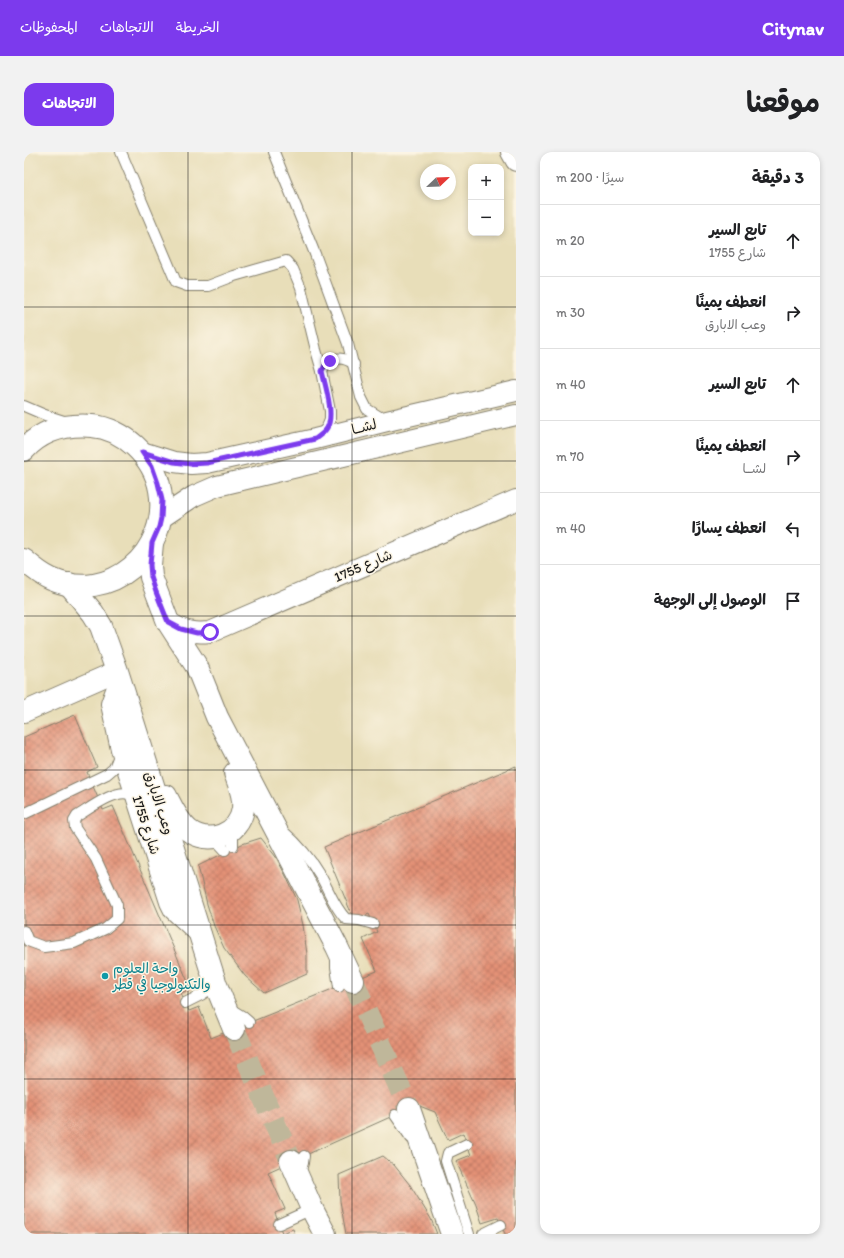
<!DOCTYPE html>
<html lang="ar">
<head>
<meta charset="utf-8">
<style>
	:root { --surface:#fff; --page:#f2f2f2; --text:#202124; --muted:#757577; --line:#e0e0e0; --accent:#7c3aed }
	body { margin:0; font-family:Itim,"Playpen Sans Arabic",sans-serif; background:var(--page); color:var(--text); direction:rtl }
	.controls { position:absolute; right:12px; top:12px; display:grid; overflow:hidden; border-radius:8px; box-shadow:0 2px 6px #0003 }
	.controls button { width:36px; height:36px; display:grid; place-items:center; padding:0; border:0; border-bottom:1px solid var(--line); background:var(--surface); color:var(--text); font:20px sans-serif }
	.compass { position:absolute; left:396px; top:12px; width:36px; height:36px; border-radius:50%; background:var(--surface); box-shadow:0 2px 6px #0003; rotate:67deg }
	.stop { position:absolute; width:12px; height:12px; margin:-9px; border:3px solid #7c3aed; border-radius:50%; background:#fff }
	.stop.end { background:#7c3aed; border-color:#fff; box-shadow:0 1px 4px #0008 }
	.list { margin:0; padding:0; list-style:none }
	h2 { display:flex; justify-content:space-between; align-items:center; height:52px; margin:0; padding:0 16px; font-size:17px }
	h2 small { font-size:13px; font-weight:400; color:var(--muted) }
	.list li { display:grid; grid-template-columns:26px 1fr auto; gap:12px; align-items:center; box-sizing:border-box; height:72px; padding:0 16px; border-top:1px solid var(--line) }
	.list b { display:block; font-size:15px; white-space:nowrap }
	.list p { margin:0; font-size:13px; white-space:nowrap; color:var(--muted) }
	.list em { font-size:13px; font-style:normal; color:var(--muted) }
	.icon { flex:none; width:22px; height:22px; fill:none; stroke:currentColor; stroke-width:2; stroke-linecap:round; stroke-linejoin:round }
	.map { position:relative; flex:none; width:492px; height:1082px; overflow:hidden; direction:ltr; border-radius:12px }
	header { display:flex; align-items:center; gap:24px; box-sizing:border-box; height:56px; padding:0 20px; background:var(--accent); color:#fff }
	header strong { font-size:19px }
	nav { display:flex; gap:22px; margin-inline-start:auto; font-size:14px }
	.intro { display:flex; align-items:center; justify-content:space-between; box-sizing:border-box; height:96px; padding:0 24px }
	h1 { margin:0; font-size:28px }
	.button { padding:10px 18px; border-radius:12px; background:var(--accent); color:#fff; font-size:14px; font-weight:700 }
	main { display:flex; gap:24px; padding:0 24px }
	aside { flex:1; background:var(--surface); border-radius:12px; box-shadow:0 2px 6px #0003 }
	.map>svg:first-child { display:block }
</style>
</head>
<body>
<header>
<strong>Citynav</strong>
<nav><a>الخريطة</a><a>الاتجاهات</a><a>المحفوظات</a></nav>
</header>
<div class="intro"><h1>موقعنا</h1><a class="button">الاتجاهات</a></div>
<main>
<aside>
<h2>3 دقيقة<small>سيرًا · 200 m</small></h2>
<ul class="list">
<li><svg class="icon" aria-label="ahead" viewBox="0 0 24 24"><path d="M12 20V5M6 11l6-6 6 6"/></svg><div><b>تابع السير</b><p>شارع 1755</p></div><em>20 m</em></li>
<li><svg class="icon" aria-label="right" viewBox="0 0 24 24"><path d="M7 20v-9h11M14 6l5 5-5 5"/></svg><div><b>انعطف يمينًا</b><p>وعب الابارق</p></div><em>30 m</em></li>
<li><svg class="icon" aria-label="ahead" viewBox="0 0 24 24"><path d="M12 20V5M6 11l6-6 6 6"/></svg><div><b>تابع السير</b></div><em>40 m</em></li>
<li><svg class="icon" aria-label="right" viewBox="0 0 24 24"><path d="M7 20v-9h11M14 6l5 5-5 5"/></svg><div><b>انعطف يمينًا</b><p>لشــا</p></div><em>70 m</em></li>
<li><svg class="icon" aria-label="left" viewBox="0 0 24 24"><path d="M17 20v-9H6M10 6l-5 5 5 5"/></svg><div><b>انعطف يسارًا</b></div><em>40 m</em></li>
<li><svg class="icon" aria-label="arrive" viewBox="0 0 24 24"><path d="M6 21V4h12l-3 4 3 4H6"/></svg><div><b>الوصول إلى الوجهة</b></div></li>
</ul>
</aside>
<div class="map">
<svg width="492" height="1082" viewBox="0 0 492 1082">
	<defs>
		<pattern id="building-cross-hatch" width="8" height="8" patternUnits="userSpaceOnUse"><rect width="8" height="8" fill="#e39176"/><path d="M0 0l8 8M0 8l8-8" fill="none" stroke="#b77660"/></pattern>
	</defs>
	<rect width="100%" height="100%" fill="#fcf5e5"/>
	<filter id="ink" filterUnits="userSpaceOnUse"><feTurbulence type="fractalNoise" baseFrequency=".025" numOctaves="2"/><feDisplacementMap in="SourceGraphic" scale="8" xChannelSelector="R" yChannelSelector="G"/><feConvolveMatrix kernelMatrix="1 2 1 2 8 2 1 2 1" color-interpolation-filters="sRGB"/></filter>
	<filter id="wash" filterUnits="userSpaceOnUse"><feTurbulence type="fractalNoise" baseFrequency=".012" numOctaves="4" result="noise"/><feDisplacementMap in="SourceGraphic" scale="16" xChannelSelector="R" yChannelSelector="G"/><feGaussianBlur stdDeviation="0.9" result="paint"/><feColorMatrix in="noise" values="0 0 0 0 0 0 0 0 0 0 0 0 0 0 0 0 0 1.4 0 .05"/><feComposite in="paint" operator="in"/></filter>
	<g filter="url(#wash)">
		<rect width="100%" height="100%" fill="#e8deb9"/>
		<g id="blocks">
			<g fill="url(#building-cross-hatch)">
				<path d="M51 563 73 615 63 620 79 658 89 654 167 837 157 841 165 859 175 855 187 886 353 819 339 787 353 780 345 762 330 768 300 695 492 614V1082H481L474 1066 458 1071 452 1053 432 1009 447 1003 439 981 424 988 411 960 393 953 244 1020 261 1057 251 1061 258 1081 269 1077 271 1082H0V585Z"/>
				<path d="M237 686 252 705 262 724 273 748 279 773 283 802V822L240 841 221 824 200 796 190 774 183 752 174 714 218 692Z"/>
				<path d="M359 1004 370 1013 386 1033 407 1067 413 1082H322L316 1049 315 1023Z"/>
			</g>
		</g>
	</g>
	<g filter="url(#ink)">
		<use href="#blocks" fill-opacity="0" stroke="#827d6a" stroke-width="1"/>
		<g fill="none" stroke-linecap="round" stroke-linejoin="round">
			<g stroke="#bfb79a" stroke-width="22" stroke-dasharray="22 11" stroke-linecap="butt">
				<path d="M329 829 385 957"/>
				<path d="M210 877 267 1009"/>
			</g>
			<defs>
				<g id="service">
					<path d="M97 0 152 130 163 134H184L210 124 262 109 269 117 277 136 292 198 298 219 306 259V268L303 275 296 284"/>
					<path d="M250 0 291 102 324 192 337 245 343 257 361 268"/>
					<path d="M298 219C306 205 317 203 330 212"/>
					<path d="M0 254 21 263 43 270"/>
					<path d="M0 662 83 622 90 616 96 601"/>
					<path d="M209 677V694"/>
					<path d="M260 680C275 693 286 706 296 723 305 738 310 755 322 767L335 768 349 772"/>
					<path d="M190 686 201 698"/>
					<path d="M0 779 4 789 20 795 50 791 81 777 93 767V753L72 707 51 676 50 669 53 664C65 657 91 637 105 642 107 644 110 646 112 648"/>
					<path d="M312 805V815L315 835"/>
					<path d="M161 851 177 843 192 833"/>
					<path d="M205 856 218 864 225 870"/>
					<path d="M371 963 387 986"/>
					<path d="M443 992 424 1001 422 1009 445 1082"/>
					<path d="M276 1021 279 1011 280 1004"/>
					<path d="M255 1072 288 1057"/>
					<path d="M459 1082 477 1073"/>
				</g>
				<g id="minor">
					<path d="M487 0 492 9"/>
					<path d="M118 300 150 310 167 312 183 311 291 287 363 269 492 239"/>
					<path d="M137 366 170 344 193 334 492 263"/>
					<path d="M144 470C160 479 168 482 186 480L492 348"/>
					<path d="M96 527 87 552 97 597 146 750 150 758 177 783"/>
					<path d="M0 560 93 519"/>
				</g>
				<g id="tertiary">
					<path d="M0 298C18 278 43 272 68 274 84 275 100 284 111 294 124 306 133 321 136 338 147 400 86 453 27 427 16 422 8 415 0 408"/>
					<path d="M128 391 126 413 127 425 144 470 173 515 193 565 313 795 329 829"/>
					<path d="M45 432 69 461 77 474 93 519 192 833 210 877"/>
					<path d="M142 644C148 656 154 669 164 678 185 694 215 683 219 657 221 645 215 632 211 621"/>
					<path d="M385 957 428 1082"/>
					<path d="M267 1009 288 1057 301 1082"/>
				</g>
			</defs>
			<use href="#service" stroke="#827d6a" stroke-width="12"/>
			<use href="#minor" stroke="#827d6a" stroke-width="22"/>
			<use href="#tertiary" stroke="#827d6a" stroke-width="24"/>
			<use href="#service" stroke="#fff" stroke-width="10"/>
			<use href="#minor" stroke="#fff" stroke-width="20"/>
			<use href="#tertiary" stroke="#fff" stroke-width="22"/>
		</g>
	</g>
	<g fill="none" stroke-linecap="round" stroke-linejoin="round" filter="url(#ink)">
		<path stroke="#7c3aed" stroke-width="5" d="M186 480 173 481 157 477 144 470 132 440 127 425 126 413 128 391 135 375 137 366 138 348 134 331 128 314 118 300 150 310 167 312 183 311 291 287C295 284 300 281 303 276 311 263 301 233 298 219L301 213 306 209"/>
	</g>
	<path fill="none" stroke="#1c1c1c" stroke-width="1" stroke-opacity="0.55" d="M164 0V1082M328 0V1082M0 155H492M0 309H492M0 464H492M0 618H492M0 773H492M0 927H492"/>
	<circle fill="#0f9aa8" stroke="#fcf5e5" stroke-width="1.5" cx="81" cy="824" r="4"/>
	<g text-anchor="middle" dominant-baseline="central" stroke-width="3" stroke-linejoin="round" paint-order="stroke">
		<g font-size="14" fill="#1c1c1c" stroke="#fcf5e5">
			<text transform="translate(340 275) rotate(-14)">لشــا</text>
			<text transform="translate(339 414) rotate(-23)">شارع 1755</text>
			<text transform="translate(135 651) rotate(72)">وعب الابارق</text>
			<text transform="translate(122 673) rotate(72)">شارع 1755</text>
		</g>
		<g font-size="14" fill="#0d838f" stroke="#fcf5e5" text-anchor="start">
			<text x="89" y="816">واحة العلوم<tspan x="89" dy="16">والتكنولوجيا في قطر</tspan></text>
		</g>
	</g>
</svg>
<div class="controls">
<button>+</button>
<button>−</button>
</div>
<svg class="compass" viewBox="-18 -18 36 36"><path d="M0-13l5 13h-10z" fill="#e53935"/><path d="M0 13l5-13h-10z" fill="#757577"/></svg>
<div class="stop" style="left:186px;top:480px"></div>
<div class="stop end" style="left:306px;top:209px"></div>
</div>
</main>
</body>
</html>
